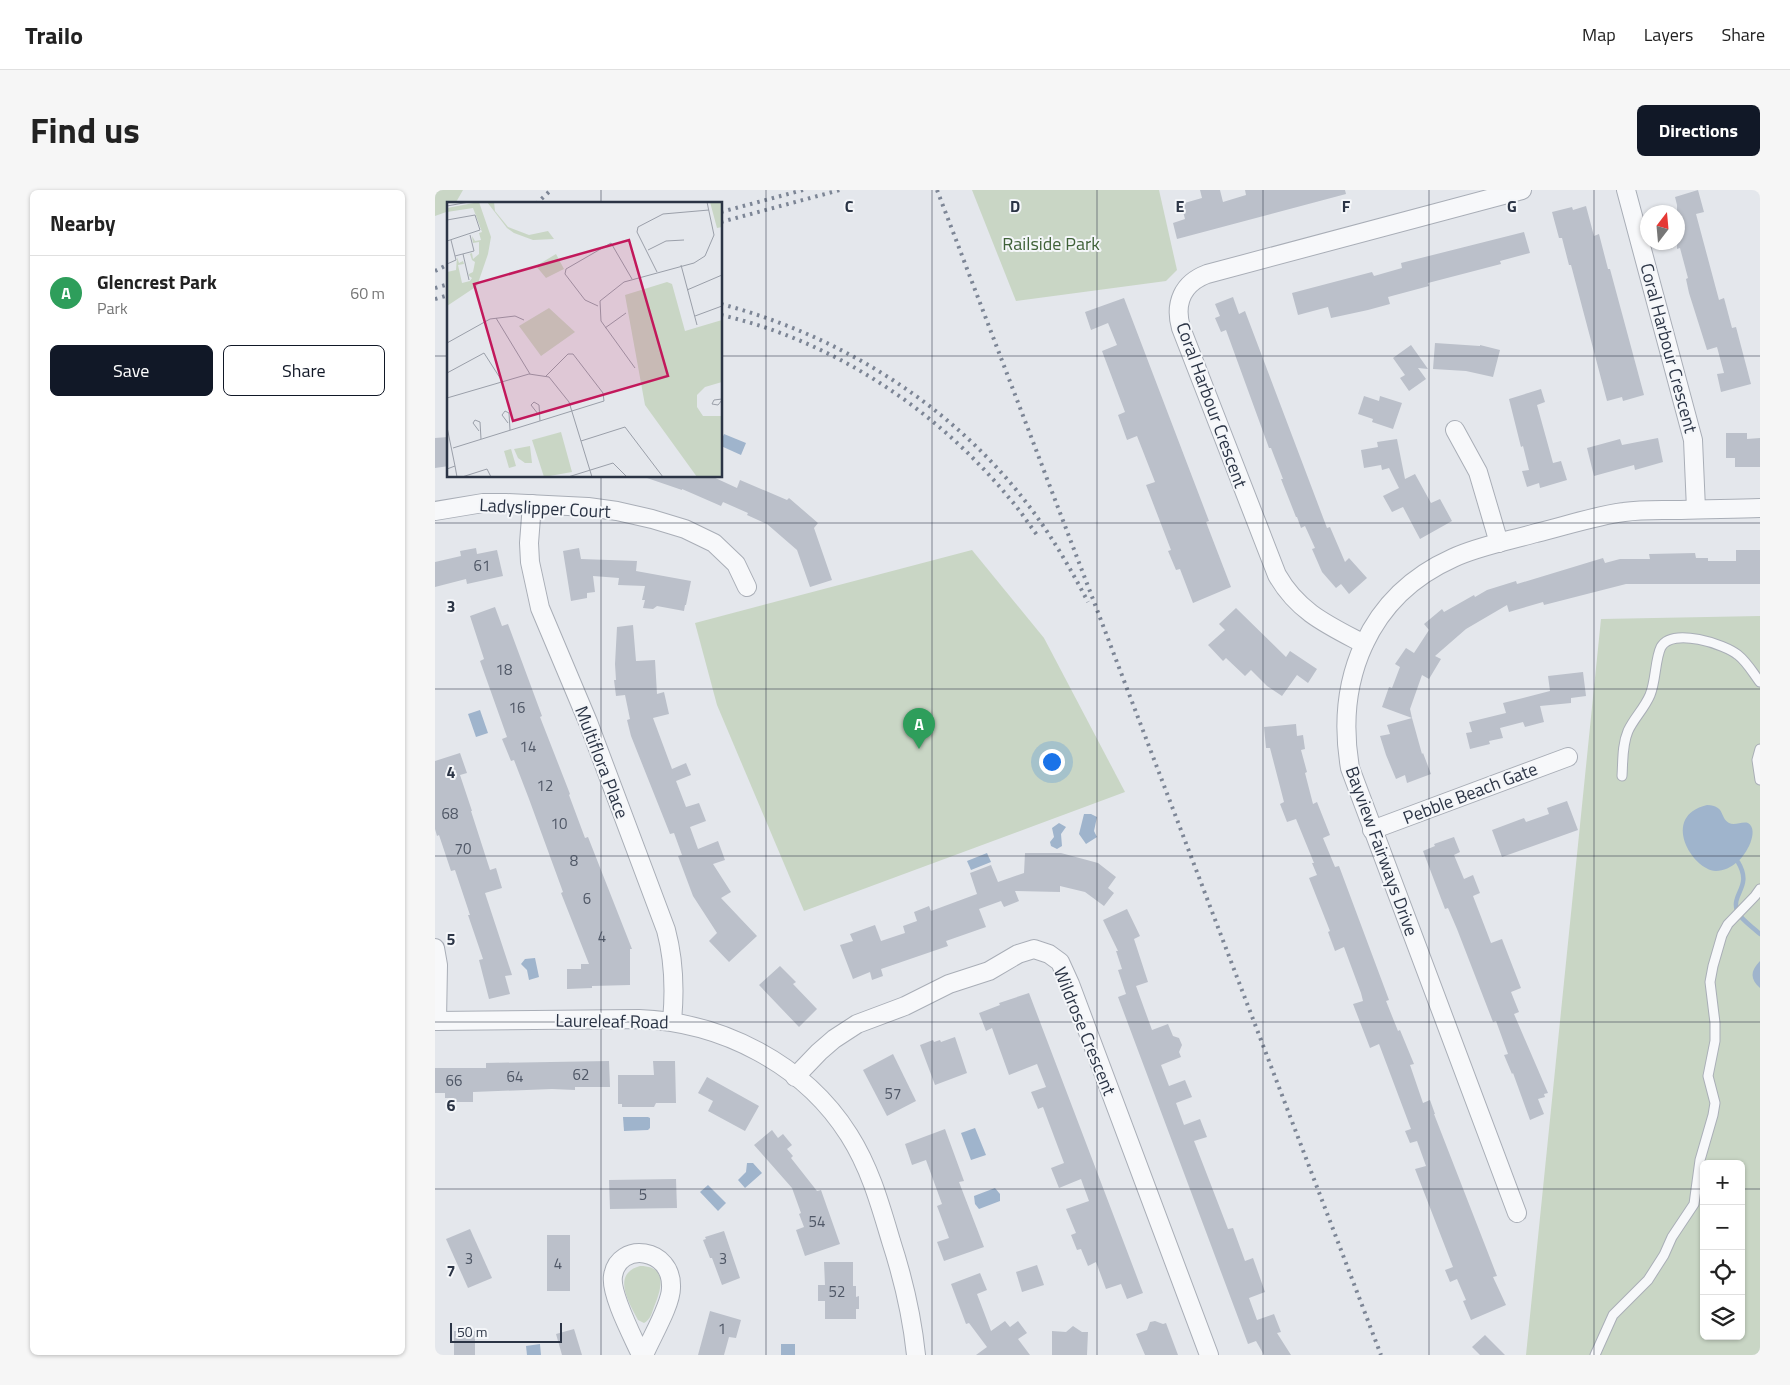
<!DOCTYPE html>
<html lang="en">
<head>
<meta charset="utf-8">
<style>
	:root { --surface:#fff; --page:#f6f6f6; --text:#222; --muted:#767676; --line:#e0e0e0; --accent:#111827 }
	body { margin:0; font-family:"Titillium Web",sans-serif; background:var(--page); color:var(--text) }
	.controls { position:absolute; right:15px; bottom:15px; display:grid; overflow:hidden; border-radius:8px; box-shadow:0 1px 4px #0004 }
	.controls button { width:45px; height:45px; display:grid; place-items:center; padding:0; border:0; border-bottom:1px solid var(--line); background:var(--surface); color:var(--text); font:25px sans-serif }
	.compass { position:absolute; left:1205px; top:15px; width:45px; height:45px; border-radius:50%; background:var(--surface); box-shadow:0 1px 4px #0004; rotate:16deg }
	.scale { position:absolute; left:15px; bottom:12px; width:112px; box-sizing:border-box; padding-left:5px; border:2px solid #2b3445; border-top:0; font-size:14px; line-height:18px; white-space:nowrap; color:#2b3445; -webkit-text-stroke:4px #f4f6f9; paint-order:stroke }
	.you { position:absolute; left:616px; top:571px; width:18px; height:18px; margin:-12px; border:4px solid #fff; border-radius:50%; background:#1a73e8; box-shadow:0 0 0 8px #1a73e833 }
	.badge { display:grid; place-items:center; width:32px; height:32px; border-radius:50%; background:var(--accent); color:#fff; font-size:16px; font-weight:700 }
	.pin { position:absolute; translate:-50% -41px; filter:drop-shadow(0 1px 2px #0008) }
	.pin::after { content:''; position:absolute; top:26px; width:18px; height:15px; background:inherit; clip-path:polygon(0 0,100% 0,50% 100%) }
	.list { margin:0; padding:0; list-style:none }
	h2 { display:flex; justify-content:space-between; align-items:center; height:65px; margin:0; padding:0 20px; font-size:21px }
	h2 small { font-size:16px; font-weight:400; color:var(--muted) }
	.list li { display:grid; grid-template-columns:32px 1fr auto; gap:15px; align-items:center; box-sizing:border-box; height:75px; padding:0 20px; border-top:1px solid var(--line) }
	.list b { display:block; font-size:19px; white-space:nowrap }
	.list p { margin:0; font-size:16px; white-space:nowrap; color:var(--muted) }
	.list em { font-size:16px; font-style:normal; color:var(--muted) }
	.actions { display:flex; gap:10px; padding:15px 20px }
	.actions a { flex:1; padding:11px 0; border:1px solid var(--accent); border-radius:8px; text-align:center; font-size:18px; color:var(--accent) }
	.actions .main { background:var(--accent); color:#fff }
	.icon { flex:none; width:28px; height:28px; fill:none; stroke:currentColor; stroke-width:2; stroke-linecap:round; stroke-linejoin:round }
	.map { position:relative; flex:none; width:1325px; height:1165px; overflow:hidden; border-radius:8px }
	header { display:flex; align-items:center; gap:30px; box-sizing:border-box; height:70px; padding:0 25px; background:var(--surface); border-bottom:1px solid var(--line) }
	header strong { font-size:24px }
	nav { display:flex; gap:28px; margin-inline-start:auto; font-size:18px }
	.intro { display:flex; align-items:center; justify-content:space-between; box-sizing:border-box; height:120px; padding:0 30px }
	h1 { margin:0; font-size:35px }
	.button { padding:12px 22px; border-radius:8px; background:var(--accent); color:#fff; font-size:18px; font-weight:700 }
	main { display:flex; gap:30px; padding:0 30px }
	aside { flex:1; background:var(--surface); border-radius:8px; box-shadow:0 1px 4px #0004 }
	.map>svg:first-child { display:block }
</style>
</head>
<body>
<header>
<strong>Trailo</strong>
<nav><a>Map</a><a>Layers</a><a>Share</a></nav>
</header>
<div class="intro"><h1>Find us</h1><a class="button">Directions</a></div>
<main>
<aside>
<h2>Nearby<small></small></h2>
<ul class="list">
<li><span class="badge" style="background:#2e9e5b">A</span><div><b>Glencrest Park</b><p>Park</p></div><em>60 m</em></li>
</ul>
<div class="actions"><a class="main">Save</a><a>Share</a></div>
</aside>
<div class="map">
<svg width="1325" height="1165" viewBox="0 0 1325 1165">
	<rect width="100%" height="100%" fill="#e4e7ec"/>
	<g fill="#c9d6c5" fill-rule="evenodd">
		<path d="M0 0H28L20 14H14V21L0 26Z"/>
		<path d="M537 0H724L742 80 731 91 581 111Z"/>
		<path d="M537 360 609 448 690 602 369 721 282 515 260 433Z"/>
		<path d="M1325 426V1165H1091L1166 429ZM1269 974H1306V1146H1269Z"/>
		<path d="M205 1076C234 1076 226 1100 219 1117 217 1123 215 1130 209 1133L203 1130C194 1113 176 1084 205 1076Z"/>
	</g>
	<g fill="#9fb4cc">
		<path d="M289 244 311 253 306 265 286 256V251Z"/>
		<path d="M45 520 53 543 41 547 33 524Z"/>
		<path d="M1272 615C1291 616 1284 627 1294 633 1300 636 1307 631 1313 633 1325 640 1311 666 1302 672 1297 677 1288 681 1281 681 1257 680 1225 626 1272 615Z"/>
		<path d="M649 624H656L662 627 659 641 662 647 651 654 644 644Z"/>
		<path d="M624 633 631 637 626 644 627 656 622 659 616 656 615 652 619 647 617 638Z"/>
		<path d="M552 663 556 672 536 680 532 671Z"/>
		<path d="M100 768 104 787 94 790 92 780 86 774 90 769Z"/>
		<path d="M1325 771V798C1315 789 1315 781 1325 771Z"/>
		<path d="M188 927H213L215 928V938L213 940 189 941Z"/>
		<path d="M540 938 551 965 536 970 526 943Z"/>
		<path d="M312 973H318L327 983 310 998 303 990 311 982Z"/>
		<path d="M273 995 291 1013 283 1021 265 1002Z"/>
		<path d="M560 998 565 1004V1011L544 1019 540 1014 539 1006Z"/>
		<path d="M105 1154 106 1165H92L91 1156Z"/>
		<rect x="346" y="1154" width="14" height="11"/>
	</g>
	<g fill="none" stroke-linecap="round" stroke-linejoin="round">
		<path stroke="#9fb4cc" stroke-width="4.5" d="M1303 672C1318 697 1296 703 1302 721 1306 730 1318 737 1325 744"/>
	</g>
	<g fill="#bbc0ca">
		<path d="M765 0H785L788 12 811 5 810 0H910L911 4 742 49 738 33 750 29 746 14 767 8Z"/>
		<path d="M1263 0 1269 22 1261 24 1284 110 1289 108 1297 138 1301 137 1316 194 1286 202 1282 184 1289 183 1282 157 1272 160 1254 103 1251 89 1253 88 1245 58 1242 59V15L1240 7Z"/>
		<path d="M1151 16 1159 46 1164 44 1173 79H1175L1209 205 1188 211 1187 207 1172 211 1136 75H1134L1127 48H1124L1117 22 1137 17 1138 20Z"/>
		<path d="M1089 42 1095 63 1065 71 1066 74 993 93 994 96 953 107 955 114 933 120 896 128 893 117 863 125 857 103 937 82 939 86 967 78 966 73Z"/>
		<path d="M798 107 804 124 810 121 892 338 895 337 910 372 914 368 932 388 914 404 906 394 901 398 887 382 877 359 880 358 870 336 866 338 862 327H861L846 289H848L836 258H834L791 140 786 142 780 128 785 126 780 114Z"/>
		<path d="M689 108 774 331 771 332 796 397 758 413 745 379 741 380 733 361 736 360 711 295 720 292 702 246 692 250 683 225 690 222 667 161 682 155 673 133 656 140 650 122Z"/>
		<path d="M1000 153 1045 156V155L1065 160 1058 187 1031 181 998 179Z"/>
		<path d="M976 155 993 179 983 178 991 189 974 201 965 188 970 185 958 168Z"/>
		<path d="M1106 199 1110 212 1102 215 1118 273 1126 271 1132 290 1105 298 1104 293 1092 297 1087 281 1094 280 1088 256 1086 257 1074 209Z"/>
		<path d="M929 206 944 211 945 206 967 213 958 239 937 232 938 229 923 224Z"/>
		<path d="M1291 243H1312V249L1325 248V277H1300V268H1291Z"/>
		<path d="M13 247 14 276 0 278V248Z"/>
		<path d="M1223 248 1228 272 1200 280 1199 275 1159 286 1152 258 1185 249 1187 255Z"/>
		<path d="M962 249 970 289 980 284 996 313 1005 309 1017 331 985 349 968 317 957 322 948 306 964 298 954 278 947 280 946 275 929 278 926 260 943 257 942 252Z"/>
		<path d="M212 286H276L302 298 305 290 352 310 354 308 383 333 379 338 397 390 375 397 362 360 332 334 312 325 313 323 288 312 286 316 247 299V300L212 288Z"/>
		<path d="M41 358 42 364 62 360 68 386 32 394 31 389 0 397V372L26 366 25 361Z"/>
		<path d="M144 358 146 369 202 371 201 381 256 391 251 415H250L249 421 222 416 218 419 208 418 210 410H207L210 396 183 395 184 388 158 386 160 402 152 403V408L136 411 128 361Z"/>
		<path d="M1301 360H1325V394H1191L1109 415 1108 412 1074 422 1072 415 1031 439 1000 466 1006 469 994 489 987 485 975 519 977 528 947 517 954 497 957 498 965 477 960 474 971 458 979 463 994 440 989 434 1007 419 1009 422 1039 405 1040 407 1052 400 1081 391 1082 394 1168 368 1170 373 1185 369H1215L1214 364 1260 363 1261 368H1273V371H1301Z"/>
		<path d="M60 417 67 436 73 434 107 526 105 527 135 604 134 605 150 648 153 647 197 759H195V795L157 796V798L132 799V779H146V774H154L126 703 128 702 94 609 79 570 76 571 67 549 72 547 45 471 49 469 35 426Z"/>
		<path d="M801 418 851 467 855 461 882 479 873 493 862 485 847 506 832 496 816 480 810 486 791 468 788 471 773 455 790 440 784 434Z"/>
		<path d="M198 435 201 471 220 470 222 504 229 502 234 524 218 528 237 579 251 573 256 585 241 591 251 617 264 613 271 631 255 637 263 659 283 651 290 670 278 674 296 702 286 708 322 746 294 772 274 751 282 743 258 706 243 666 247 665 239 643 235 644 196 546 192 530 195 529 190 505 181 506 179 490H181L180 474 182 437Z"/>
		<path d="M1148 482 1151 506 1136 508V513L1105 516 1109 532 1090 537 1088 532 1065 538 1068 548 1054 551 1055 554 1035 559 1031 543 1037 542 1034 532 1071 523 1068 513 1115 501 1113 486Z"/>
		<path d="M977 528 987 564 988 563 996 584 972 593 970 585 961 589 951 565 945 546 955 544 952 535Z"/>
		<path d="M861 534 862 546 868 545 870 559 866 560 872 582 870 583 878 614 882 612 895 645 888 648 900 677 904 676 954 810 951 811 963 841 965 840 979 874 975 875 988 913 995 910 1000 924H999L1062 1086 1058 1087 1071 1115 1036 1130 1028 1111 1031 1110 1022 1089 1015 1092 1010 1080 1018 1077 980 979 991 976 982 951 975 953 970 941 976 939 944 854 935 858 918 814 928 811 926 803 909 757 900 761 893 742 895 741 874 688 882 685 877 673H879L861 629 852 632 845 614 849 612 835 558H831L829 537Z"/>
		<path d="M25 563 32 583 25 585 37 621H36L55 680 61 678 67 698 50 703 77 785 70 786 75 804 54 809 44 770 48 769 33 725H35L20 680 16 681 4 645 2 646 0 639V571Z"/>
		<path d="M1132 611 1143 640 1067 667 1057 640 1089 628 1091 632 1114 624 1112 618Z"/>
		<path d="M1019 647 1025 662 1019 665 1029 689 1038 685 1045 703 1038 706 1056 753 1067 749 1086 798 1076 802 1084 822 1079 824 1113 903 1109 904 1110 907 1103 909 1109 924 1095 930 1078 883 1077 884 1069 865 1073 864 1061 831 1058 832 1022 739 1013 718 1010 719 988 661 1000 656 999 654Z"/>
		<path d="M590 663H626L663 673 681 687 673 698 679 703 669 716 650 702 625 696V702L580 701 584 711 569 717 566 711 544 719 551 737 511 751 513 756 446 779 448 786 437 790 435 782 418 789 405 755 418 751 415 744 440 735 446 751 470 743 468 736 482 731 479 722 494 716 496 721 542 704 535 683 556 675 563 692 589 683Z"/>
		<path d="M692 719 705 746 699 749 713 792 701 796 717 840 733 834 738 846 744 848 747 855 744 862 746 867 726 875 734 896 750 890 757 907 741 913 749 935 765 929 772 947 759 951 793 1039 798 1038 810 1071 818 1068 830 1102 814 1108 822 1130 839 1124 846 1142 842 1143 856 1165H829L821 1151 813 1154 683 807 691 804 683 780 687 779 681 761H683L668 730Z"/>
		<path d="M345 776 361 792 358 794 382 819 364 837 324 795Z"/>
		<path d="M594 803 708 1103 692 1109 686 1094 671 1099 661 1072 653 1076 646 1059 642 1060 636 1045 641 1043 631 1019 654 1011 646 989 624 998 616 978 629 973 608 917 603 919 596 902 611 897 602 874 574 885 557 838 551 841 544 823 565 815 564 813Z"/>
		<path d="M520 847 532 883 500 895 485 855 498 850 499 852 505 850 506 852Z"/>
		<path d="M458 864 481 911 452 926 428 880Z"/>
		<path d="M174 871 175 897H140V900L117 899 38 902V912H19V908H10V903H0V878H51V873Z"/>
		<path d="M218 871H240L241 913H221L219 917H187V914H183V885H219Z"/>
		<path d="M272 887 324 916 310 941 273 921 278 911 263 903Z"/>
		<path d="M510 939 529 991 524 992 549 1057 509 1071 502 1052 514 1048 502 1016 507 1014 491 970 477 975 470 954Z"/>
		<path d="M337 940 343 948 348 944 357 955 352 959 358 966 356 968 382 1001 386 1000 405 1054 370 1066 361 1040 369 1037 364 1024 366 1023 357 998 319 955Z"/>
		<path d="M241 989 242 1018 175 1019 174 990Z"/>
		<path d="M35 1039 57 1088 33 1098 11 1049Z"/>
		<path d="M289 1041 305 1088 287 1095 277 1068H275L268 1050 271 1049 270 1047Z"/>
		<rect x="112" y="1045" width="23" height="56"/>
		<path d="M389 1072H418V1096H421V1107L424 1106V1119H421V1129H390V1111H383V1095H390Z"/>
		<path d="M602 1075 609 1095 587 1102 581 1082Z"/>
		<path d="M545 1083 552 1100 542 1104 556 1141 570 1131 575 1137 583 1131 592 1143 583 1149 595 1165H541L552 1157 534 1133 531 1134 516 1094Z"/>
		<path d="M275 1121 306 1130 301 1148 294 1147 289 1165H263Z"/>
		<path d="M720 1131 728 1134 731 1133 743 1165H710L701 1144 712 1140 715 1132Z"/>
		<path d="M638 1136 647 1142H653L652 1165H617V1141L631 1142Z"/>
		<path d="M139 1139 147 1165H127L121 1144Z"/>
		<rect x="19" y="1141" width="21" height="24"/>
		<path d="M1050 1145 1070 1165H1045L1037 1157Z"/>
	</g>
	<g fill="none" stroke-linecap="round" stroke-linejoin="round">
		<defs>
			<g id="lane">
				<path d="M1325 559 1322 570 1325 590"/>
				<path d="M1187 586C1188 571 1187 555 1193 541 1199 528 1209 519 1215 505 1221 491 1220 469 1226 457 1237 437 1290 454 1303 465 1312 472 1318 483 1325 492"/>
				<path d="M1160 1165 1178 1125 1213 1090 1229 1065 1237 1047 1259 1014 1265 970 1278 925 1280 913 1273 886 1280 851V833L1275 792 1278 776 1287 745 1293 734 1320 706 1325 699"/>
			</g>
			<g id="street">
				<path d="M1191 0 1258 250 1261 319"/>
				<path d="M1020 240 1043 282 1064 353"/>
				<path d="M97 314 94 353 95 372 105 418 153 532 231 740C239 770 240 800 237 831"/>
				<path d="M0 321 48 313H71L153 317 182 321 217 329 250 339 279 353 301 374 312 397"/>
				<path d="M929 454C893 435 863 422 842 385L746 138C739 113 748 93 772 84L1087 0"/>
				<path d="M937 640 1133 567"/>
				<path d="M0 758 3 775 2 831"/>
				<path d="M0 831 204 829C287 832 369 874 414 945 435 978 445 1014 456 1051 468 1088 477 1126 481 1165"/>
				<path d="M360 887 384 862 399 849 422 834 470 816 514 794 554 781 583 764 599 759 614 764 625 772 635 794 774 1165"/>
				<path d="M1082 1023 915 578C900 490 933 406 1018 368 1044 356 1073 351 1101 343 1130 336 1159 326 1189 322 1208 319 1227 320 1246 320 1272 319 1299 319 1325 318"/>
				<path d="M206 1165C198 1147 175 1104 178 1086 183 1051 238 1057 236 1098 236 1115 216 1148 209 1165"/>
			</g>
		</defs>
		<use href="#lane" stroke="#a9aeb7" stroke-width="11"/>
		<use href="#street" stroke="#a9aeb7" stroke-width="20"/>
		<use href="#lane" stroke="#f7f8fa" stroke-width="9"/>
		<use href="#street" stroke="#f7f8fa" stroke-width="18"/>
		<g stroke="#7d8696" stroke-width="4" stroke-dasharray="2.5 5" stroke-linecap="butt">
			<path d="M502 0 946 1165"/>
			<path d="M101 14 116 0"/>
			<path d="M286 22 368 0"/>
			<path d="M286 32 405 0"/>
			<path d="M0 81 14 74"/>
			<path d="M0 98 14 94"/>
			<path d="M0 109 14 105"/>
			<path d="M286 114C414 148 531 224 607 334 624 359 639 385 653 412"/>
			<path d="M286 125C399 151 502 220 575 309 585 320 593 333 602 345"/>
		</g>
	</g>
	<path fill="none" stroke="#2b3445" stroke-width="1" stroke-opacity="0.55" d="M166 0V14M331 0V1165M497 0V1165M662 0V1165M828 0V1165M994 0V1165M1159 0V1165M0 166H14M286 166H1325M166 286V1165M0 333H1325M0 499H1325M0 666H1325M0 832H1325M0 999H1269M1306 999H1325"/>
	<g text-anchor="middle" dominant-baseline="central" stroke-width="4" stroke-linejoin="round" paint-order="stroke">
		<g font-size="15" fill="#4f5766">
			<text x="47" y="375">61</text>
			<text x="69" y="479">18</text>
			<text x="82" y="517">16</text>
			<text x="93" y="556">14</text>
			<text x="110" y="595">12</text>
			<text x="15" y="623">68</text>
			<text x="124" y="633">10</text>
			<text x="28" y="658">70</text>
			<text x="139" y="670">8</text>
			<text x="152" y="708">6</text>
			<text x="167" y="746">4</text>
			<text x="146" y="884">62</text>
			<text x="80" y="886">64</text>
			<text x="19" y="890">66</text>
			<text x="458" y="903">57</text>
			<text x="208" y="1004">5</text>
			<text x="382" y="1031">54</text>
			<text x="34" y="1068">3</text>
			<text x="288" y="1068">3</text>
			<text x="123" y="1073">4</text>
			<text x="402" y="1101">52</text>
			<text x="287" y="1138">1</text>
		</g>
		<g font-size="18" fill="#3f6138" stroke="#f4f6f9">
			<text x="616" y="53">Railside Park</text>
		</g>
		<g font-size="18" fill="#2b3445" stroke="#f4f6f9">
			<text transform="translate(1234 158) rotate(75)">Coral Harbour Crescent</text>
			<text transform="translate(777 215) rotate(70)">Coral Harbour Crescent</text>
			<text transform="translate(110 318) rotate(3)">Ladyslipper Court</text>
			<text transform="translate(167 572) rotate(69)">Multiflora Place</text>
			<text transform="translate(1035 603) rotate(-21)">Pebble Beach Gate</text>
			<text transform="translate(947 661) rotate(70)">Bayview Fairways Drive</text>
			<text transform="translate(177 831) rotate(1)">Laureleaf Road</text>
			<text transform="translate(650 841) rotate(68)">Wildrose Crescent</text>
		</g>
	</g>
	<g transform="translate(12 12)">
		<rect width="275" height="275" fill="#e4e7ec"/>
		<path d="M32 0 44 35 41 52 30 84 0 104V70L9 68 10 55 12 61 16 59 17 62 11 63 15 81 23 79 25 76 22 74 21 67 22 72 26 70 28 60 25 58 23 52 17 54 25 51 26 57 32 52V40L26 41 25 34 28 39 34 38 32 31 35 30 26 6 0 10V6ZM40 0H47L48 9 61 25 82 33 101 29 107 37 86 38 67 31 60 26ZM263 0H275V25L270 26ZM109 52 117 67 99 76 89 64ZM220 80 225 82 238 129 275 118V180L258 185 250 193V205L256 214H275V275H250L198 203 178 93ZM102 106 128 130 94 154 72 124ZM114 230 125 270 97 275 85 238ZM83 244 85 261H78L71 256 67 247ZM64 247 69 264 62 266 57 249Z" fill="#c9d6c5"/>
		<path fill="none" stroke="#9a9fa9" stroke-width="1" d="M0 4 22 0M0 18 28 13 33 28 0 39M201 48 219 39 237 38M16 52 22 78M8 54 27 49 23 33M0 62 9 58 4 38M234 63 250 123M210 70 190 30 191 25 216 12 262 8M240 88 275 73M151 104 138 98 118 72 119 67 164 41 185 77M248 114 275 104M49 116 83 172M158 126 179 111M0 141 43 117 68 114 77 118M188 166 154 119 153 99 177 80 247 61 258 54 267 33 260 0M0 171 37 151 55 179M0 196 82 172 102 175 122 200 145 275M275 197 267 198 265 202 271 203 275 198M91 212 84 203 87 200 92 203 93 219M61 221 55 213 58 209 62 211 63 228M0 225 8 264M32 229 26 221 28 218 33 220 34 237M134 239 178 225 216 275M6 246 157 199 156 191 126 152H121L99 174M0 267 8 264 10 275M15 275 40 267 44 275M121 275 166 261 180 275"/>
		<path fill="#c2185b" fill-opacity="0.15" stroke="#c2185b" stroke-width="2.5" d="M182 38 221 174 66 219 27 82Z"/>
		<rect width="275" height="275" fill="none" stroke="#2b3445" stroke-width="2.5"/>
	</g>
	<g font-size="16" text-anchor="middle" font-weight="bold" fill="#2b3445" stroke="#f4f6f9" stroke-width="4" stroke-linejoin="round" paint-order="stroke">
		<text x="414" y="22">C</text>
		<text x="580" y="22">D</text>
		<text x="745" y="22">E</text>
		<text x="911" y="22">F</text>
		<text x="1077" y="22">G</text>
		<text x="16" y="422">3</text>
		<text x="16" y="588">4</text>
		<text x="16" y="755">5</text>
		<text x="16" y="921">6</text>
		<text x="16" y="1087">7</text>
	</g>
</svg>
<div class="controls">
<button>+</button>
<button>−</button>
<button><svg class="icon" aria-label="locate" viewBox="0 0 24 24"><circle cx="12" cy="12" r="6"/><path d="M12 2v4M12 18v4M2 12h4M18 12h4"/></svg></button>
<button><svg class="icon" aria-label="layers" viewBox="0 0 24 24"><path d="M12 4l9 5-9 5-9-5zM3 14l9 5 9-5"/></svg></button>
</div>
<svg class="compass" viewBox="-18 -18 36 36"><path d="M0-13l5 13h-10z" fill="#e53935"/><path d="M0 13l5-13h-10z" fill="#767676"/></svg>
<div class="scale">50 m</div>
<div class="you"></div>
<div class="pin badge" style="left:484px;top:559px;background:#2e9e5b">A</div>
</div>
</main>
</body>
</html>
